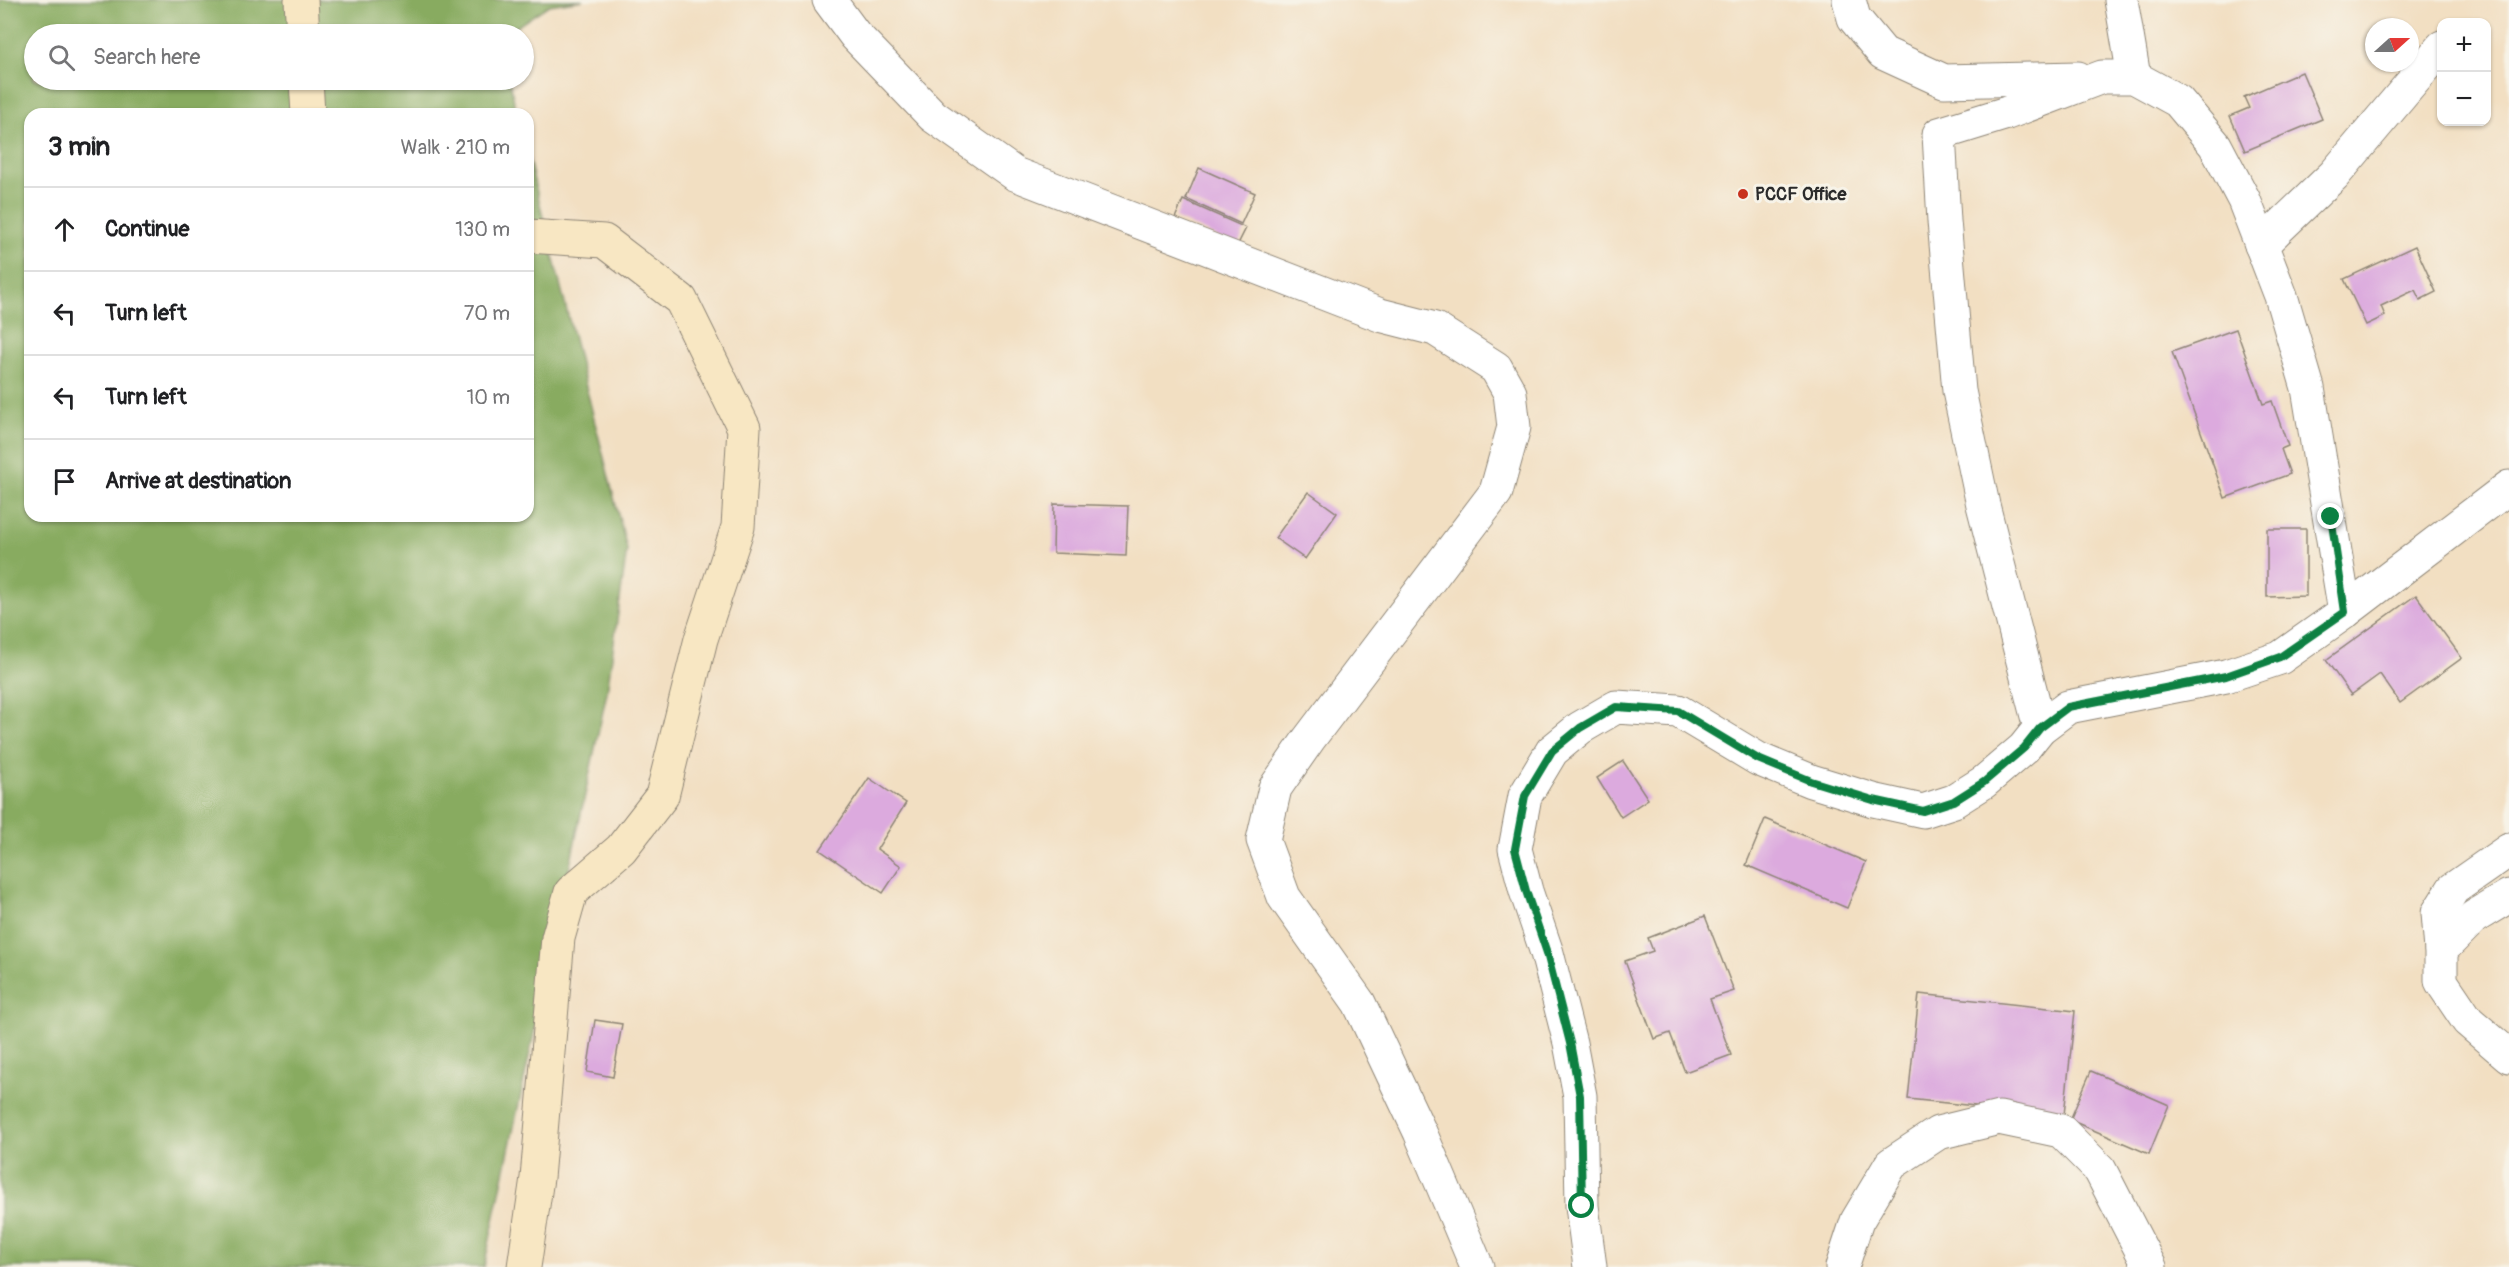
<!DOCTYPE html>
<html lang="en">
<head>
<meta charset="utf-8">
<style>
	:root { --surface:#fff; --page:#f2f2f2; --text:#202124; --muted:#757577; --line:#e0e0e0 }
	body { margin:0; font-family:Pangolin,sans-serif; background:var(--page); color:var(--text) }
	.controls { position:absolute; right:18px; top:18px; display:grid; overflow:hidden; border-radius:12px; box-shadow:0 2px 4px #0004 }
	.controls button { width:54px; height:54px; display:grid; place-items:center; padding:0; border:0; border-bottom:2px solid var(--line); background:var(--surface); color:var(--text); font:30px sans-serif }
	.compass { position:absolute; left:2365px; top:18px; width:54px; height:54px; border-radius:50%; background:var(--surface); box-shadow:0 2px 4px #0004; rotate:69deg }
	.stop { position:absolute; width:18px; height:18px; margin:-14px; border:4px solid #0b8043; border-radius:50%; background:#fff }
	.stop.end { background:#0b8043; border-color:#fff; box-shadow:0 2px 6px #0008 }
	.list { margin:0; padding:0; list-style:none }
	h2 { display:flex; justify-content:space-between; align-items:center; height:78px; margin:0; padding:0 24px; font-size:26px }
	h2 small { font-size:20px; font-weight:400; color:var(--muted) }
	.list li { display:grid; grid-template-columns:39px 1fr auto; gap:18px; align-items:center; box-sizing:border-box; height:84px; padding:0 24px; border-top:2px solid var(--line) }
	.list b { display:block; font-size:22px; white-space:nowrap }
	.list em { font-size:20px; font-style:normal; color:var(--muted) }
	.icon { flex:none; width:33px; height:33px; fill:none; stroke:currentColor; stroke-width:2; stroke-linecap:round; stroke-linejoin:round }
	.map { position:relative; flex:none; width:2509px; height:1267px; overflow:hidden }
	.search { position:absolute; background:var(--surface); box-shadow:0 2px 4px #0004; left:24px; top:24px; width:510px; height:66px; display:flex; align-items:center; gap:15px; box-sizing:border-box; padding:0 21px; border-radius:33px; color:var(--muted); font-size:22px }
	.panel { position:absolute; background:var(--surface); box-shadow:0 2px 4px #0004; left:24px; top:108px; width:510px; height:414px; border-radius:18px }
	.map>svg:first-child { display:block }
</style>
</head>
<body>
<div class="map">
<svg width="2509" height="1267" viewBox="0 0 2509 1267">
	<rect width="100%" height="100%" fill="#f7f3e8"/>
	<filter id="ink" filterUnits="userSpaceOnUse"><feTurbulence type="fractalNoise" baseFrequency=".0167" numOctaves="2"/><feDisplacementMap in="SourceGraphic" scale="12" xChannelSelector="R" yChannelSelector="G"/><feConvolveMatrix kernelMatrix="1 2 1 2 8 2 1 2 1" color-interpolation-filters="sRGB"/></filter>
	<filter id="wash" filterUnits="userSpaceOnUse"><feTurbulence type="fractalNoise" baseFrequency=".008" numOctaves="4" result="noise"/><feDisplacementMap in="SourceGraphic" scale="24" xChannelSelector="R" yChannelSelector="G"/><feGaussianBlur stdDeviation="1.35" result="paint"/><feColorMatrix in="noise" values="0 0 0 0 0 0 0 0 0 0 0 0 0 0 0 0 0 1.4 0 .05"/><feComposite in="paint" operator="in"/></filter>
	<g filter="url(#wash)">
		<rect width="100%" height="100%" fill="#f2dfc2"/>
		<path fill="#88ab60" stroke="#5a6b46" stroke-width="1.5" d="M0 0H583L549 5 506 34H34V80H509L517 114H30V516H528V157L627 549 607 692 484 1267H0Z"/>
		<g id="blocks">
			<g fill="#dcaade">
				<path d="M2302 72 2322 119 2245 151 2230 116 2249 108 2244 97Z"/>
				<path d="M1199 168 1255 193 1241 224 1186 199Z"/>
				<path d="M1183 200 1246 228 1237 246 1175 218Z"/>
				<path d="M2415 246 2436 292 2420 300 2415 290 2381 306 2385 316 2366 325 2344 279Z"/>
				<path d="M2236 329 2263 404 2272 401 2288 446 2281 449 2290 474 2225 498 2172 352Z"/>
				<path d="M1308 492 1337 513 1305 559 1275 538Z"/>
				<path d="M1054 504 1128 506 1126 556 1053 553Z"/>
				<path d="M2267 529H2306V596L2267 597Z"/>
				<path d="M2416 595 2462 658 2400 703 2380 674 2351 695 2326 660Z"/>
				<path d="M1623 761 1648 799 1621 817 1597 778Z"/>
				<path d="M869 778 906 803 877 849 901 866 883 893 820 850Z"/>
				<path d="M1765 819 1866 862 1847 908 1746 865Z"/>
				<path d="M1705 916 1734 991 1710 999 1731 1055 1685 1072 1670 1033 1654 1039 1625 961 1653 951 1648 938Z"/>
				<path d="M1919 994 2075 1011 2064 1115 1908 1099Z"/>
				<path d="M595 1020 622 1024 613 1077 587 1072Z"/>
				<path d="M2091 1071 2169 1105 2149 1154 2070 1120Z"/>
			</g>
		</g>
	</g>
	<g filter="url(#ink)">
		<use href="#blocks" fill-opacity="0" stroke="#8e8576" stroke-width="1.5"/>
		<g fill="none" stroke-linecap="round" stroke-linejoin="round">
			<defs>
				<g id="minor">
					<path d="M829 0 855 35 933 116 1015 174 1380 315 1435 329 1496 368 1510 393 1514 427 1496 492 1309 739 1275 788 1263 840 1284 897 1359 1003 1420 1132 1477 1267"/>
					<path d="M1849 0 1854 18 1883 53 1944 81 2078 78"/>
					<path d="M2121 0 2134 77"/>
					<path d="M2261 245 2334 175 2442 47"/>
					<path d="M2040 728 1983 505 1959 391 1944 221 1939 134 2007 113 2102 77H2134L2178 101 2215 145 2244 200 2281 296 2308 388 2345 612"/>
					<path d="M2441 950 2438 913 2453 889 2509 850"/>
					<path d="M1590 1267 1582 1206 1580 1096 1570 1043 1547 953 1526 891 1515 849 1525 796 1552 751 1580 728 1616 707 1678 711 1758 759 1811 781 1873 800 1923 811 1954 801 1984 782 2024 748 2040 728 2068 707 2226 676 2280 658 2345 612 2509 487"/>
				</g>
				<g id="tertiary">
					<path d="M2509 896 2474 917 2441 950V981L2468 1021 2509 1056"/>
					<path d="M1842 1267 1857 1221 1891 1164 1938 1133 1999 1118 2061 1131 2100 1170 2150 1267"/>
				</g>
				<g id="secondary">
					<path d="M301 0 303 34"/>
					<path d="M306 80 308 114"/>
					<path d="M524 1267 537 1178 558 938 571 892 621 849 662 796 701 639 738 527 744 428 681 300 604 241 528 236"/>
				</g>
			</defs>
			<use href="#minor" stroke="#8e8576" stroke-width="35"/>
			<use href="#tertiary" stroke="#8e8576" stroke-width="35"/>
			<use href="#secondary" stroke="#8e8576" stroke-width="35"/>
			<use href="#minor" stroke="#fff" stroke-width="33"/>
			<use href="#tertiary" stroke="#fff" stroke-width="33"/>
			<use href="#secondary" stroke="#f8e7c3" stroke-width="33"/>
		</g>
	</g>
	<g fill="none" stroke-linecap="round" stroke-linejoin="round" filter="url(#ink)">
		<path stroke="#0b8043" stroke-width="8" d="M1582 1206 1580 1096 1570 1043 1547 953 1526 891 1515 849 1525 796 1552 751 1580 728 1616 707 1678 711 1758 759 1811 781 1873 800 1923 811 1954 801 1984 782 2024 748 2040 728 2068 707 2226 676 2280 657 2345 612 2331 517"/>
	</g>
	<circle fill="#c8321e" stroke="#f7f3e8" stroke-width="2" cx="1743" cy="194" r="6"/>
	<g text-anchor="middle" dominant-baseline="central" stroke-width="6" stroke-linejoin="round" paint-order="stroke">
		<g font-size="18" font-weight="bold" fill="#2b2b2b" stroke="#f7f3e8" text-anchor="start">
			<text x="1755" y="194">PCCF Office</text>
		</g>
	</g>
</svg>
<div class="controls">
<button>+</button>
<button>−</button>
</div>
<svg class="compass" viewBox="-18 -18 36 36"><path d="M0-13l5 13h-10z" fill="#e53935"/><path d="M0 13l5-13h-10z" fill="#757577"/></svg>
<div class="stop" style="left:1582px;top:1206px"></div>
<div class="stop end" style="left:2331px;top:517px"></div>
<div class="search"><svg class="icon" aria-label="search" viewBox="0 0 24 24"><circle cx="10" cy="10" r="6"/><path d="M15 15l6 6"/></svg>Search here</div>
<section class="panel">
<h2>3 min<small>Walk · 210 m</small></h2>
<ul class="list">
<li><svg class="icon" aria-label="ahead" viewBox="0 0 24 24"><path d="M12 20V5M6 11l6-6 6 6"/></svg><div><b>Continue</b></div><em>130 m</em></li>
<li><svg class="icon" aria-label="left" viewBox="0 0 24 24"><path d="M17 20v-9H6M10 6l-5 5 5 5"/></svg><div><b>Turn left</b></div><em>70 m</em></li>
<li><svg class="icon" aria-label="left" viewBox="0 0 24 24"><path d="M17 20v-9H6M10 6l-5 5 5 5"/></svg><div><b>Turn left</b></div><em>10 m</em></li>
<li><svg class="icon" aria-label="arrive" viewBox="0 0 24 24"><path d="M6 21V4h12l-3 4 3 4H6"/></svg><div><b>Arrive at destination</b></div></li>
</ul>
</section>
</div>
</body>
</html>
